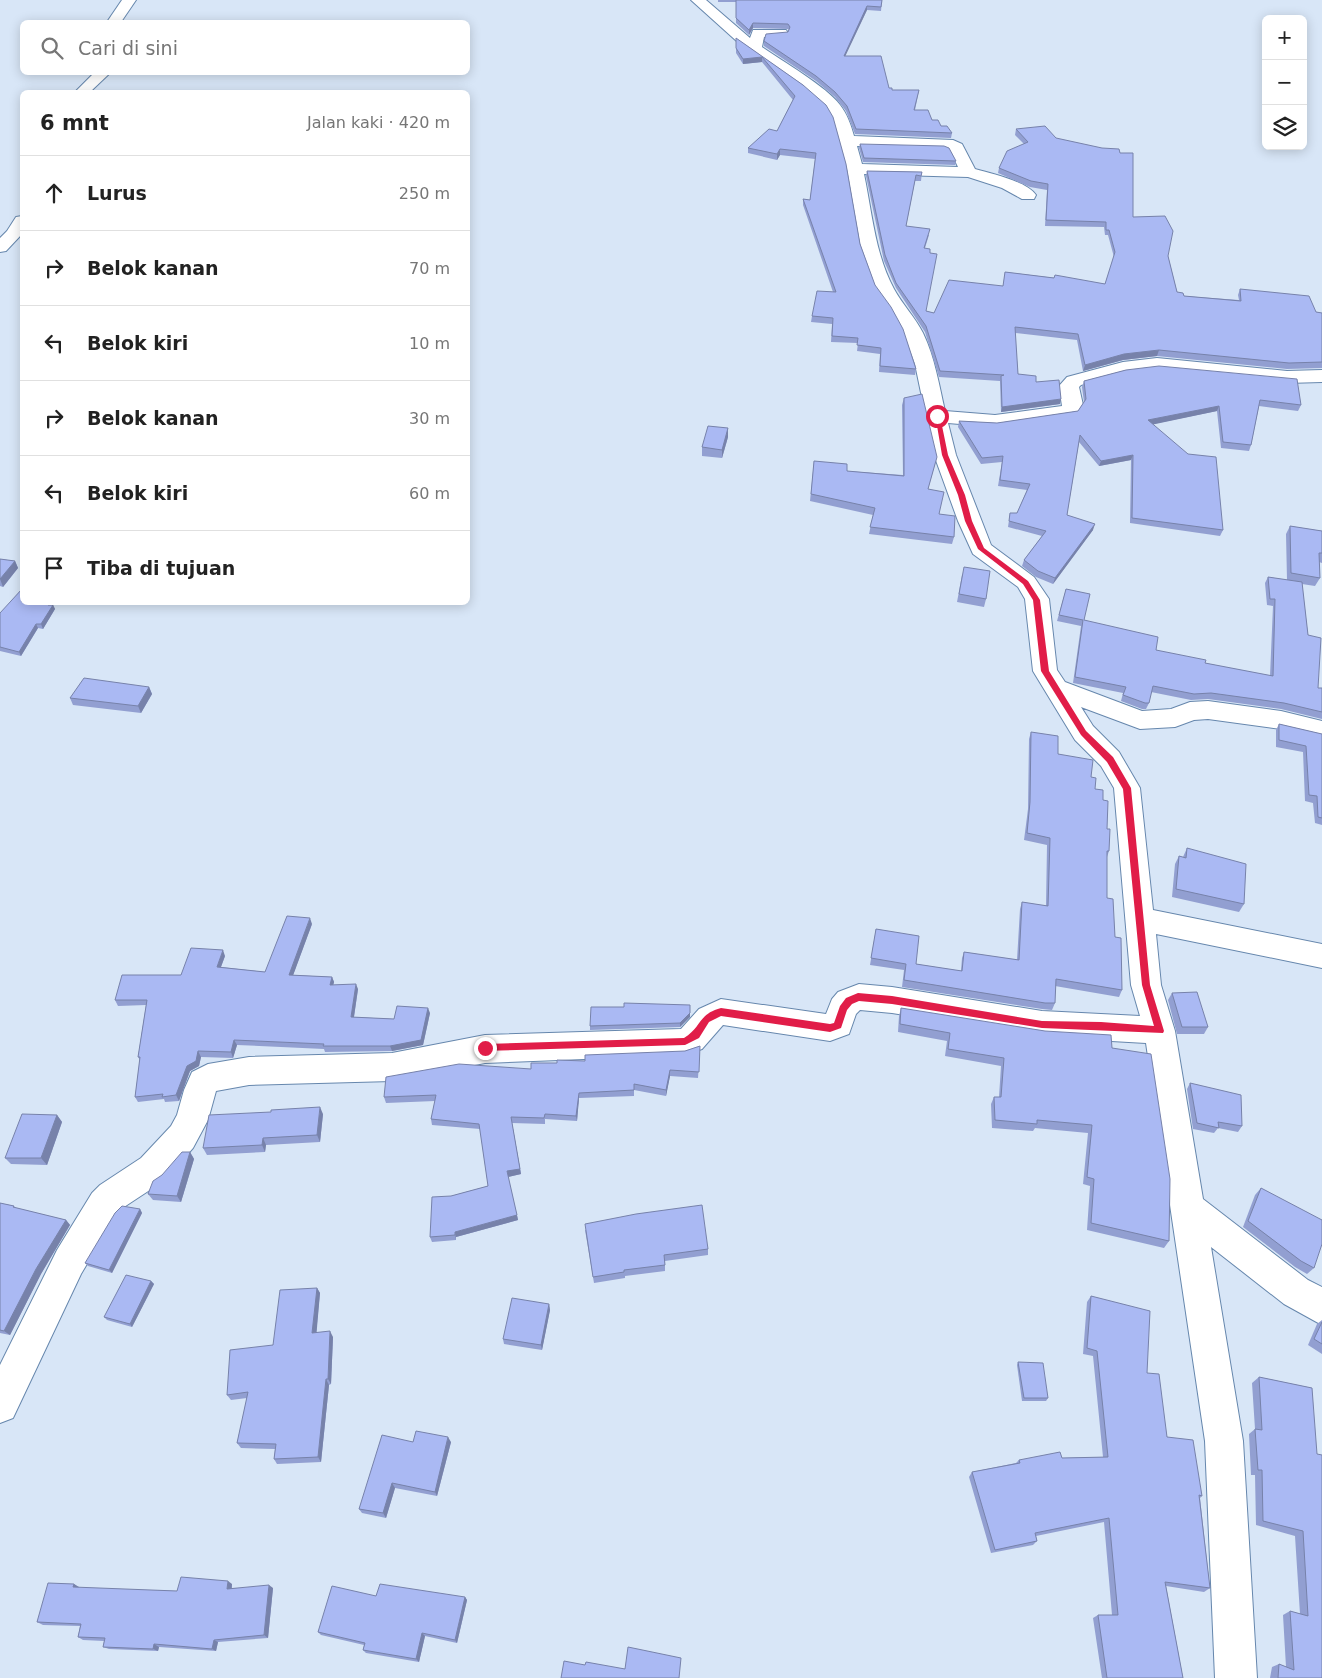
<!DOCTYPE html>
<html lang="id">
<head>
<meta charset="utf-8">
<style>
	:root { --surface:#fff; --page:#f2f2f2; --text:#222; --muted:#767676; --line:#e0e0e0 }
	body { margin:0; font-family:"DejaVu Sans",sans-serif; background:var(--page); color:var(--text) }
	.controls { position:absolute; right:15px; top:15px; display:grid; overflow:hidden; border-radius:8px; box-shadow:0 2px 12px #0003 }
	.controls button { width:45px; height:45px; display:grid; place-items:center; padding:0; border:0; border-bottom:1px solid var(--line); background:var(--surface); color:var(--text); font:25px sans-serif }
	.stop { position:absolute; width:15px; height:15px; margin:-11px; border:4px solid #e11d48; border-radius:50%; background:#fff }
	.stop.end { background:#e11d48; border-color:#fff; box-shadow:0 1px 5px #0008 }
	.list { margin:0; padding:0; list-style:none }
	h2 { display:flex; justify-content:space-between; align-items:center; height:65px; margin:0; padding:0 20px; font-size:21px }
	h2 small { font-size:16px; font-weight:400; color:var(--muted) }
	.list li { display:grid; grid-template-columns:32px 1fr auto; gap:15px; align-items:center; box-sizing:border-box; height:75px; padding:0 20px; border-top:1px solid var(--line) }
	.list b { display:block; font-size:19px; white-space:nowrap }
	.list em { font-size:16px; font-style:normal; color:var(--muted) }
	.icon { flex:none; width:28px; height:28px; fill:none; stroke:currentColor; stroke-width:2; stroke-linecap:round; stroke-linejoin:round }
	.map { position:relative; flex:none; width:1322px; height:1678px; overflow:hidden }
	.search { position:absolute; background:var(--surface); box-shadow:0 2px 12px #0003; left:20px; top:20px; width:450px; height:55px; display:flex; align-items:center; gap:12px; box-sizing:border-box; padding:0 18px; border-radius:8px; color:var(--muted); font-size:19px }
	.panel { position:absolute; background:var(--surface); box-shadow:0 2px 12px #0003; left:20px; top:90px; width:450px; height:515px; border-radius:8px }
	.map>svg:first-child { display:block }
</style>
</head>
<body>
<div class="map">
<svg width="1322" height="1678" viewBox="0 0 1322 1678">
	<rect width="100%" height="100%" fill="#d8e6f7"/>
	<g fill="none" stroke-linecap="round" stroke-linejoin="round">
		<defs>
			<g id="minor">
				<path d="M122 0H136L121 22H107Z"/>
				<path d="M691 0H706L750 38 753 30H786L788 33 786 36 764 37 762 47C782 61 827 87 840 105 847 114 851 125 854 136L953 140 962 144 975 169C992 174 1026 181 1036 195L1034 199H1022L1002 188 968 177 864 174C872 212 875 254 894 289 902 304 915 317 923 333 935 358 939 385 945 411L995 415 1062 406 1059 386 1067 377 1123 362 1157 358 1287 371 1322 370V382L1287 383 1157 370 1124 374 1081 385 1079 387 1083 405 1076 415 995 427 948 423 956 455 991 545 1034 577 1049 599 1057 670 1065 682 1142 711 1171 709 1190 702 1208 701 1281 711 1322 721V739L1281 729 1208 719 1194 720 1175 727 1140 729 1081 707 1093 726 1119 752 1140 788 1153 910 1322 944V968L1156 934 1161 985 1175 1031 1203 1199 1308 1280 1322 1287V1325L1284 1304 1211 1247 1243 1441 1257 1678H1215L1205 1441 1146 1043 1042 1037 892 1013 860 1010 856 1014 849 1034 830 1041 723 1025 702 1049 685 1055 485 1063 392 1081 249 1085 216 1091 208 1120 193 1148 165 1180 124 1207 116 1215 81 1274 13 1418 0 1423V1365L57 1250 92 1193 100 1185 141 1158 171 1126 177 1115 184 1090 192 1072 208 1064 249 1057 392 1053 485 1035 681 1029 699 1009 721 999 826 1014 832 999 838 992 859 984 892 987 1042 1011 1140 1016 1131 985 1114 788 1101 766 1075 740 1033 671 1025 599 1018 587 973 554 958 521 934 455 915 364 904 334 892 312 876 290 861 249 847 169 834 122 827 109 804 89 741 45ZM857 146 944 148 950 150 958 167 862 164Z"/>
				<path d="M95 72H111L90 92H75Z"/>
				<path d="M22 216V234L6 251 0 252V238L7 231 16 217Z"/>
			</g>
		</defs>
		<use href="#minor" stroke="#6687ad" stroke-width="2"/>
		<use href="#minor" fill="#fff" fill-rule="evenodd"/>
	</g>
	<g fill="#929fd1">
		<path d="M718 0H882L881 11 867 10 845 56 892 90H919L915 110 932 120 952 133 951 138 855 134 846 111 835 97 816 81 764 46V41L788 32 789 30 788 29 753 28 749 35 736 23V2H718Z"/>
		<path d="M736 38 803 85 875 285 916 369 915 375 879 372 880 354 857 351 858 343 831 342 832 324 811 322 812 316 833 292 803 205V199L810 200 815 159 780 155 777 160 748 153V148L777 131 793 100 762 62 743 64 736 53Z"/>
		<path d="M1016 129 1133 217 1168 256 1177 292 1184 296 1239 300 1238 295 1240 289 1316 312 1322 313V368L1287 369 1157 356 1123 360 1083 371 1077 340 1015 333 1018 374 1036 382 1060 404 1001 412 1000 381 939 377 925 332 896 288 884 261 866 176 867 171 922 172 921 181H915L906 226 929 235 925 248 926 311 934 313 1003 286 1005 272 1105 284 1114 257 1108 235H1105L1104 227 1045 226 1047 190 1030 187 998 173 999 168 1024 144 1015 135Z"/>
		<path d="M860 144 956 161 955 165 863 162 859 148Z"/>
		<path d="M1126 370 1301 405 1298 411 1259 406 1251 445 1249 451 1221 448 1217 411 1153 424 1223 530 1220 536 1130 523 1131 460 1099 466 1079 442 1067 515 1093 530 1053 584 1036 577 1022 566 1024 560 1042 536 1008 527 1010 513H1017L1027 490 998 486 1002 462 981 464 958 427 959 421 997 423 1078 411 1084 402 1082 387 1084 381Z"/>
		<path d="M904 398 935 464 928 489 939 514 954 537 952 544 869 534 873 515 810 501 814 461 847 471 903 475 902 405Z"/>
		<path d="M728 428V437L722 458 702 456V447Z"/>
		<path d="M1290 526 1322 531V563L1319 562 1320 578 1315 586 1302 584 1308 635 1318 688H1322V719L1281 709 1208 699 1191 700 1151 692 1149 703 1146 709H1142L1121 701 1123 693 1073 683 1081 626 1057 621 1066 589 1084 620 1156 650 1205 663 1270 676 1273 606 1267 605 1265 583 1268 577 1287 580 1286 534Z"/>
		<path d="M0 559 15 561 18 568 3 587 0 586Z"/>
		<path d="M962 575 986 599 984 607 957 602Z"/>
		<path d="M53 605 55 609 43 629 38 628 21 656 0 651V613Z"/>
		<path d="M149 687 152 694 141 713 73 705 70 698Z"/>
		<path d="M1279 724 1322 734V825L1315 823 1313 803 1305 801 1303 752 1276 747V730Z"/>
		<path d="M1031 732 1058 754 1091 777 1095 789 1103 800 1107 829 1109 851 1107 857V898L1115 937 1122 990 1119 997 1055 986V1003L1052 1010 1042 1009 902 987 904 970 870 965 876 929 916 964 961 971 962 958 964 952 1017 960 1020 909 1022 902 1046 906 1047 845 1024 840 1028 809 1029 739Z"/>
		<path d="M1187 848 1244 904 1239 912 1172 897 1175 864 1179 856 1183 857Z"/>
		<path d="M312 924 293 975 332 977 334 982 333 985 358 989 354 1017 394 1019 430 1013 423 1045 392 1051 325 1052 324 1049 237 1045 233 1058 201 1057 199 1066 190 1071 179 1101 165 1102 164 1099 138 1102 135 1097 140 1060 138 1057 146 1005 118 1006 115 1000 181 975 225 956 221 967 265 972Z"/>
		<path d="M1172 993 1208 1027 1204 1034H1177L1168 1000Z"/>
		<path d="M690 1005V1017L680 1027 590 1030V1026L624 1007Z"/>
		<path d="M901 1008 1112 1048 1169 1241 1164 1248 1087 1230 1090 1186 1083 1184 1088 1133 1035 1128 1033 1131 992 1128 991 1104 994 1097H999L1001 1066 945 1056 947 1041 898 1032 899 1016Z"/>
		<path d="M700 1046 698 1078 670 1076 666 1096 634 1090V1096L579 1098 577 1121 545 1119V1124L512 1123 521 1174 508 1177 518 1220 456 1237V1240L432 1242 430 1237 451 1196 488 1186 480 1129 432 1125 431 1119 435 1101 386 1103 384 1097 531 1069 557 1063 585 1061 685 1051Z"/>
		<path d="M1190 1083 1242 1126 1238 1132 1218 1128 1214 1133 1193 1129 1187 1089Z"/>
		<path d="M323 1114 320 1142 266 1145 265 1152 207 1155 203 1148Z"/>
		<path d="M57 1115 62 1122 47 1165 11 1164 5 1158Z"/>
		<path d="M190 1152 194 1159 181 1202 153 1200 148 1194 162 1175Z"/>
		<path d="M1261 1188 1314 1268 1307 1274 1295 1267 1243 1227 1255 1195Z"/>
		<path d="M0 1203 14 1206 16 1208 66 1220 70 1225 41 1274 10 1335 0 1333Z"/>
		<path d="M140 1209 142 1213 112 1273 88 1266 85 1263Z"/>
		<path d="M585 1230 708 1249V1255L665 1261V1271L625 1276V1278L594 1283Z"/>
		<path d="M151 1281 154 1284 132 1327 107 1320 104 1317Z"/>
		<path d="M317 1288 320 1293 316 1333 333 1337 331 1384 329 1385 321 1462 277 1464 274 1459 275 1449 241 1448 237 1443 247 1398 231 1400 227 1395 273 1345Z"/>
		<path d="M1091 1296 1147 1373 1167 1437 1202 1496 1200 1498 1210 1588 1204 1592 1166 1586 1183 1678H1102L1093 1618 1098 1615H1112L1104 1522 1036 1536 1037 1541 1033 1545 991 1553 969 1477 972 1472 1016 1463 1019 1460 1062 1458 1103 1457 1093 1356 1083 1354 1087 1302Z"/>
		<path d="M549 1304 550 1310 542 1350 504 1344 503 1339Z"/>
		<path d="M1322 1320V1354L1308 1345 1317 1324Z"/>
		<path d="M1018 1362 1048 1398 1046 1401H1022L1017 1365Z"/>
		<path d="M1259 1377 1312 1388 1322 1678H1270L1272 1667 1279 1664 1286 1667 1283 1615 1290 1611 1300 1614 1295 1536 1256 1525 1255 1475H1251L1249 1434 1255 1429 1252 1383Z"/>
		<path d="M413 1442H451L437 1496 395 1488 386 1518 362 1513 359 1509Z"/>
		<path d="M74 1584 79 1588 177 1591 232 1584V1588H273L268 1638 218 1642 216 1651 159 1647 158 1651 109 1649 103 1647 104 1641 83 1640 78 1637 80 1626 43 1625 37 1622Z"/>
		<path d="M376 1596 465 1597 467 1600 457 1643 425 1636 419 1662 366 1653 363 1650 364 1645 321 1635 318 1632Z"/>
	</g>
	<g fill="#7782aa">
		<path d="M867 6V10L843 61 844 56Z"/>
		<path d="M753 23V28L749 35V30Z"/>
		<path d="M762 57V62L743 64V59Z"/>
		<path d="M780 149V155L777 160V154Z"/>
		<path d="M1159 350 1157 356 1123 360 1083 371 1085 365 1124 354Z"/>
		<path d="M1061 399 1060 404 1001 412 1002 407Z"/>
		<path d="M1219 406 1217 411 1146 426 1148 420Z"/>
		<path d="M728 428V437L722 458V450Z"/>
		<path d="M1133 455 1131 460 1099 466 1101 461Z"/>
		<path d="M1095 524 1093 530 1053 584 1055 578Z"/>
		<path d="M15 561 18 568 3 587 0 579Z"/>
		<path d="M50 602H55L50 609 48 605Z"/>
		<path d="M53 605 55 609 43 629 41 624Z"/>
		<path d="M36 624 38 628 21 656 19 652Z"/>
		<path d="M149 687 152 694 141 713 138 706Z"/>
		<path d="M310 918 312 924 291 981 289 975Z"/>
		<path d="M223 950 225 956 219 972 217 967Z"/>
		<path d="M332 977 334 982 332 990 330 985Z"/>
		<path d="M356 984 358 989 353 1023 351 1017Z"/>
		<path d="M428 1008 430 1013 423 1045 392 1051 390 1046Z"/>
		<path d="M690 1013V1017L680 1027V1023Z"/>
		<path d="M234 1040 237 1045 233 1058 231 1052Z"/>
		<path d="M198 1051 201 1057 199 1066 190 1071 179 1101 176 1095 187 1066Z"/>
		<path d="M670 1070V1076L666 1096V1090Z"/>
		<path d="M579 1093V1098L577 1121 576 1116Z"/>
		<path d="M320 1107 323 1114 320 1142 317 1135Z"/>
		<path d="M57 1115 62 1122 47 1165 41 1158Z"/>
		<path d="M512 1123 521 1174 508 1177 507 1171Z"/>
		<path d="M263 1138 266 1145 265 1152 262 1145Z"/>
		<path d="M190 1152 194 1159 181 1202 177 1196Z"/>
		<path d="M140 1209 142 1213 112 1273 109 1270Z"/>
		<path d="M517 1215 518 1220 456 1237V1240L455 1232Z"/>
		<path d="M66 1220 70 1225 41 1274 10 1335 4 1331 36 1269Z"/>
		<path d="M151 1281 154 1284 132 1327 130 1324Z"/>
		<path d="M317 1288 320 1293 316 1339 312 1333Z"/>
		<path d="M549 1304 550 1310 542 1350 541 1345Z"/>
		<path d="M330 1331 333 1337 331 1384 328 1379Z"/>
		<path d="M326 1379 329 1385 321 1462 318 1457Z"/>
		<path d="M448 1437 451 1442 437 1496 435 1492Z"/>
		<path d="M392 1483 395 1488 386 1518 383 1513Z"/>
		<path d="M228 1581 232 1584 231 1592 227 1589Z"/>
		<path d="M74 1584 79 1587 78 1590 73 1587Z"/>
		<path d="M269 1585 273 1588 268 1638 264 1635Z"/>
		<path d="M465 1597 467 1600 457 1643 455 1640Z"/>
		<path d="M422 1633 425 1636 419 1662 416 1659Z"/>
		<path d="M214 1640 218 1642 216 1651 212 1649Z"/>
		<path d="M154 1644 159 1647 158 1651 153 1649Z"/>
	</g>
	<g fill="#aab9f3" stroke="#7782aa">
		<path d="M736 0H882L881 7 867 6 844 56H881L889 88H892V90H919L914 110H928L932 120H938L941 126H947L952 133 856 129 847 106 835 92 816 76 764 41 766 34 788 32 790 27 788 24 753 23 749 30 736 18Z"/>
		<path d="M736 38 803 85 826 105 833 117 846 164 860 244 875 285 891 307 903 329 916 369 880 366 881 348 857 345 858 338 832 336 833 318 812 316 817 291 836 292 803 199 810 200 816 153 780 149 777 154 748 148 769 129 777 131 795 96 762 57 743 59 736 48Z"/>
		<path d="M1045 126 1056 138 1102 148 1119 149 1120 153H1133V217L1165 216 1173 231 1168 256 1177 292 1183 293 1184 296 1241 301 1240 289 1309 296 1316 312 1322 313V362L1289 363 1159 350 1124 354 1085 365 1078 334 1015 327 1018 374 1036 376V382L1059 380 1061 399 1002 407 1001 376 1004 375 940 371 926 326 896 283 885 255 867 171 922 172 921 176 916 175 906 226 930 229 924 248 930 249V253L937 254 926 311 934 313 949 280 1003 286 1005 272 1054 278 1055 275 1105 284 1115 252 1109 230H1106V222L1046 220 1048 184 1031 181 999 168 1007 151 1028 142 1016 129Z"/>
		<path d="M860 144 944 146 949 148 956 161 864 158Z"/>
		<path d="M1159 366 1297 379 1301 405 1260 400 1251 445 1223 442 1219 406 1148 420 1188 454 1216 457 1223 530 1132 518 1133 455 1101 461 1080 435 1067 515 1095 524 1055 578 1038 571 1024 560 1046 531 1009 521 1010 513H1017L1030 484 1000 480 1003 456 982 458 959 421 997 423 1078 411 1086 399 1084 381 1126 370Z"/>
		<path d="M922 394 937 457 928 489 944 492 939 514 955 516 954 537 870 527 875 508 811 494 814 461 847 464V471L904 476V398Z"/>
		<path d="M708 426 728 428 722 450 702 447Z"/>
		<path d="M1290 526 1322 531V553H1319L1320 578 1291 573Z"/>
		<path d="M0 559 15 561 0 579Z"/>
		<path d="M964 567 990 571 986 599 959 594Z"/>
		<path d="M1268 577 1302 582 1308 635 1321 638 1318 688H1322V712L1284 703 1211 693 1194 694 1153 686 1149 703H1145L1123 695 1126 687 1075 677 1083 620 1059 615 1066 589 1090 594 1084 620 1158 637 1156 650 1206 660 1205 663 1273 676 1275 599H1270Z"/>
		<path d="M22 589V602H50L48 605H53L41 624H36L19 652 0 647V613Z"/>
		<path d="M84 678 149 687 138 706 70 698Z"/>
		<path d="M1279 724 1322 734V818L1318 817 1317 796 1309 795 1306 746 1279 740Z"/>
		<path d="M1031 732 1058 736V754L1093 760 1091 777 1096 778 1095 789 1103 790V800L1108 801 1107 829H1110L1109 851H1107V898L1113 899 1115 937 1121 938 1122 990 1056 979 1055 1003H1045L904 980 906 964 871 958 876 929 919 936 916 964 962 971 964 952 1019 960 1022 902 1048 906 1050 838 1027 833 1030 802Z"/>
		<path d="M1187 848 1246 864 1244 904 1176 889 1179 856 1186 858Z"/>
		<path d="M287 916 310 918 289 975 332 977 330 985 356 984 351 1017 394 1019 397 1006 428 1008 421 1040 390 1046H323L324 1044 234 1040 231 1052 198 1051 196 1061 187 1066 176 1095 162 1097 163 1094 135 1097 140 1057H138L147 1000H115L122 975H181L191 948 223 950 217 967 265 972Z"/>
		<path d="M1197 992 1208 1027H1182L1172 993Z"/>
		<path d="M624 1003 690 1005V1013L680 1023 590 1026 591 1007H624Z"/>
		<path d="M901 1008 1045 1031 1111 1035 1112 1048 1151 1054 1170 1179 1169 1241 1091 1223 1094 1179 1087 1177 1092 1125 1037 1120V1124L995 1120 994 1097H1001L1004 1058 948 1049 950 1033 900 1024Z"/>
		<path d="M700 1046 699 1072 670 1070 666 1090 634 1084V1090L579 1093 576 1116 545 1114 544 1118 511 1117 520 1169 507 1171 517 1215 455 1232V1235L430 1237 432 1197 451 1196 488 1186 479 1124 431 1119 436 1095 384 1097 386 1077 459 1064 531 1069V1063H557V1060L585 1061V1055L685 1051Z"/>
		<path d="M1190 1083 1241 1095 1242 1126 1218 1122 1219 1128 1197 1123Z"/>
		<path d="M320 1107 317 1135 263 1138 262 1145 203 1148 209 1115 271 1112V1110Z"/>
		<path d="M22 1114 57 1115 41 1158H5Z"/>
		<path d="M182 1152H190L177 1196 148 1194 153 1181 162 1175Z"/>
		<path d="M1261 1188 1322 1220V1244L1314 1268 1301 1261 1248 1221Z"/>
		<path d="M0 1203 14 1206 13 1207 66 1220 36 1269 4 1331 0 1330Z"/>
		<path d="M702 1205 708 1249 664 1255 665 1265 624 1270V1272L593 1277 585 1224 636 1214Z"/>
		<path d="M122 1206 140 1209 109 1270 85 1263 115 1213Z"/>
		<path d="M126 1275 151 1281 130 1324 104 1317Z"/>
		<path d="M317 1288 312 1333 330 1331 328 1379H326L318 1457 274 1459 276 1444 237 1443 248 1392 227 1395 230 1350 273 1345 280 1290Z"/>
		<path d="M1091 1296 1150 1311 1147 1373 1159 1374 1167 1437 1193 1440 1202 1496 1199 1495 1210 1588 1165 1582 1183 1678H1107L1098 1615H1118L1109 1518 1035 1533 1037 1541 995 1550 972 1472 1020 1463 1019 1460 1060 1452 1062 1458 1108 1457 1097 1351 1087 1348Z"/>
		<path d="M512 1298 549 1304 541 1345 503 1339Z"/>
		<path d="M1322 1322V1344L1314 1339Z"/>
		<path d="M1018 1362 1043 1363 1048 1398H1024Z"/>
		<path d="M1259 1377 1312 1388 1317 1454 1322 1455V1678H1278L1279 1664 1294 1670 1290 1611 1308 1616 1303 1531 1263 1521 1262 1470H1258L1255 1429 1262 1430Z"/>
		<path d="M416 1431 448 1437 435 1492 392 1483 383 1513 359 1509 382 1435 413 1442Z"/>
		<path d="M181 1577 228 1581 227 1589 269 1585 264 1635 214 1640 212 1649 154 1644 153 1649 103 1647 105 1638 78 1637 81 1624 37 1622 48 1583 74 1584 73 1587 177 1591Z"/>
		<path d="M380 1584 465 1597 455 1640 422 1633 416 1659 363 1650 365 1643 318 1632 332 1586 376 1596Z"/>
		<path d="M628 1647 681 1658 679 1678H561L564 1661 585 1665 586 1662 625 1669Z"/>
	</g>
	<path fill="#e11d48" d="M935 414 940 416 948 455 965 495 972 521 984 548 1028 581 1040 600 1049 671 1086 731 1113 757 1131 788 1150 985 1164 1031 1163 1033 1042 1028 892 1004 859 1001 852 1004 847 1010 841 1028 830 1032 721 1016 709 1022 699 1038 685 1045 482 1051V1046L485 1044 684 1038C702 1027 698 1014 721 1008L830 1024 834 1023 840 1006 846 998 858 993 892 996 1042 1021 1101 1022 1154 1026 1142 985 1123 789 1107 762 1081 735 1041 671 1033 600 1023 584 978 549 965 521 958 495 942 455Z"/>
</svg>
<div class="controls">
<button>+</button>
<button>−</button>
<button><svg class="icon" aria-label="layers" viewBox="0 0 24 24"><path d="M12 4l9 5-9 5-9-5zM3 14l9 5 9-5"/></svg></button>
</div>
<div class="stop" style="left:937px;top:416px"></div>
<div class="stop end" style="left:485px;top:1048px"></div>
<div class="search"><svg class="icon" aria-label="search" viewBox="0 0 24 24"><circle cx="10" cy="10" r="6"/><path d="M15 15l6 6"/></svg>Cari di sini</div>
<section class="panel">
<h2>6 mnt<small>Jalan kaki · 420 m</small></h2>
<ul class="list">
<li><svg class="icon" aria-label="ahead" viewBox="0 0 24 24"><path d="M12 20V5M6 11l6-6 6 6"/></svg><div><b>Lurus</b></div><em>250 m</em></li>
<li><svg class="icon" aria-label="right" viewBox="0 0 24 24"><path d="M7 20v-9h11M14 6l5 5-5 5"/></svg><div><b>Belok kanan</b></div><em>70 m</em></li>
<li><svg class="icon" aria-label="left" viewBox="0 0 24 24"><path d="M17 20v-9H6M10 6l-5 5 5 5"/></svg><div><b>Belok kiri</b></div><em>10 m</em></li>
<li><svg class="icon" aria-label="right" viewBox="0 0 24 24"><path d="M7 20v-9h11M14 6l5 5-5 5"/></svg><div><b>Belok kanan</b></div><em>30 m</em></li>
<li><svg class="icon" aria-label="left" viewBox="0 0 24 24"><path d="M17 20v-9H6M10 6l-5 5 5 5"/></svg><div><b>Belok kiri</b></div><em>60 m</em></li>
<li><svg class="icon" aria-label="arrive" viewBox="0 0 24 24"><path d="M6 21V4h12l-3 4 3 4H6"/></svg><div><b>Tiba di tujuan</b></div></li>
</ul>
</section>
</div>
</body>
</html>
